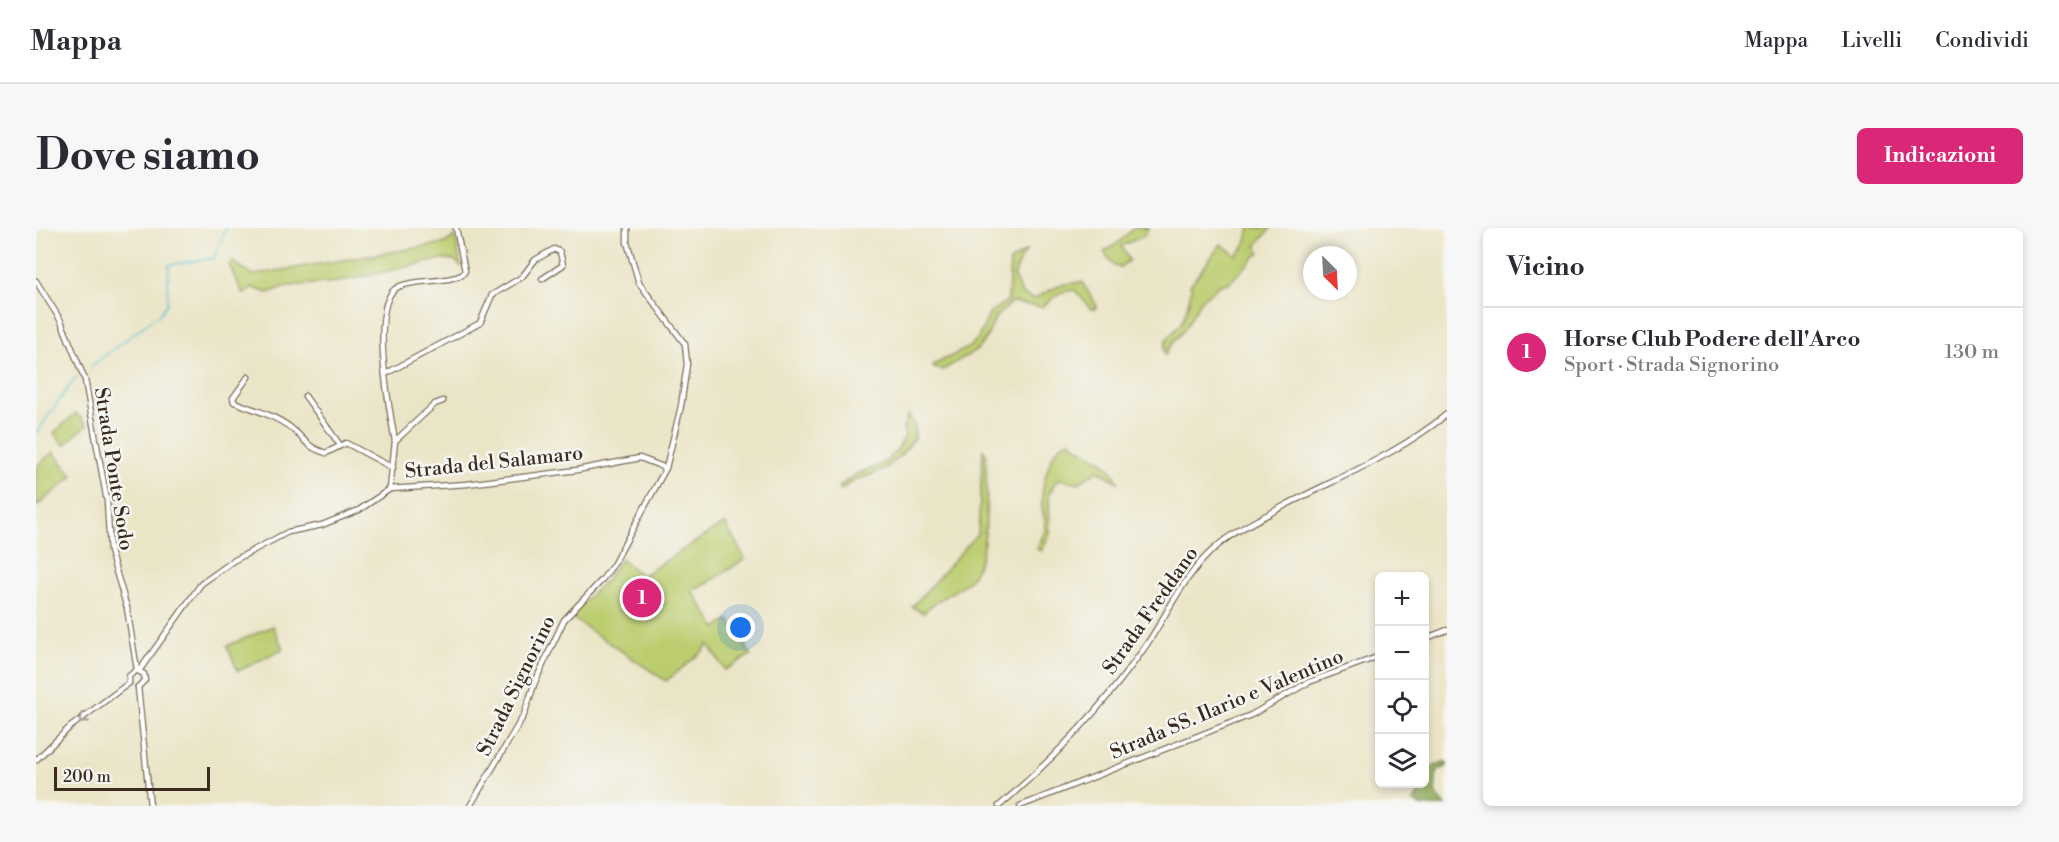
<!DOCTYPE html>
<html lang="it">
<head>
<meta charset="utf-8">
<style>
	:root { --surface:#fff; --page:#f7f7f7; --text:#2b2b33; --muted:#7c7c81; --line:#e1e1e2; --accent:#db2777 }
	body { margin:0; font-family:"Libre Bodoni",serif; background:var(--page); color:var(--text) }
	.controls { position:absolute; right:18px; bottom:18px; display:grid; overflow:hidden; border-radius:9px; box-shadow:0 3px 9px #0003 }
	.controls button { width:54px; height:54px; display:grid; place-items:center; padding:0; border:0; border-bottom:2px solid var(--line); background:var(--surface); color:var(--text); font:30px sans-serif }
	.compass { position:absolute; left:1267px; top:18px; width:54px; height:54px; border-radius:50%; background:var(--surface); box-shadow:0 3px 9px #0003; rotate:156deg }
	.scale { position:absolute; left:18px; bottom:15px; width:156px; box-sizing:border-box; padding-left:6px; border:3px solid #3b2a1e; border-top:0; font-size:16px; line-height:21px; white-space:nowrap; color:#3b2a1e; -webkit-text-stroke:4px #f6f6f2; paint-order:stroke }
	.you { position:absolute; left:705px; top:400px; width:21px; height:21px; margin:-15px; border:4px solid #fff; border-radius:50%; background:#1a73e8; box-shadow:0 0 0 9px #1a73e833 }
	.badge { display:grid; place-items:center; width:39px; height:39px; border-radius:50%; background:var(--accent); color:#fff; font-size:20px; font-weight:700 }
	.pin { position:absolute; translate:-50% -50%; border:3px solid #fff; box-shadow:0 2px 6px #0006 }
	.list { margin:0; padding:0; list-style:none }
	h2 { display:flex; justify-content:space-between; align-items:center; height:78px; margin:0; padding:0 24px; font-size:26px }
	h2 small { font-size:20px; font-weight:400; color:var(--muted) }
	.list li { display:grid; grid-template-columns:39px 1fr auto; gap:18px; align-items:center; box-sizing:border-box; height:90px; padding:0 24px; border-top:2px solid var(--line) }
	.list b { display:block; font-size:22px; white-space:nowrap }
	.list p { margin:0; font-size:20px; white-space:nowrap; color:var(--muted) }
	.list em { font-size:20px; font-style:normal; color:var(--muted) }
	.icon { flex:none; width:33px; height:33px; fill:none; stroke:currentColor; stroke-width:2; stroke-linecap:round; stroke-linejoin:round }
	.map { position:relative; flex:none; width:1411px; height:578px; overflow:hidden; border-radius:9px }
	header { display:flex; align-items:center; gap:36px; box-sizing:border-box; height:84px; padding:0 30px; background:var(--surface); border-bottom:2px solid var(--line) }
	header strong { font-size:28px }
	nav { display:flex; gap:33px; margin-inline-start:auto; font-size:21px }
	.intro { display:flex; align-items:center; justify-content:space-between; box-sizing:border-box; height:144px; padding:0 36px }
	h1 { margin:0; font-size:42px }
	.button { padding:15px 27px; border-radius:9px; background:var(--accent); color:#fff; font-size:21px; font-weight:700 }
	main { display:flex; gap:36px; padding:0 36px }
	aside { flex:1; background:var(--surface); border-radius:9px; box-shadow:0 3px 9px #0003 }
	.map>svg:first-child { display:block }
</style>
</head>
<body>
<header>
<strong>Mappa</strong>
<nav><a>Mappa</a><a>Livelli</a><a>Condividi</a></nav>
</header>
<div class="intro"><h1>Dove siamo</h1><a class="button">Indicazioni</a></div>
<main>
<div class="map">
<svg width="1411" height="578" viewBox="0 0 1411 578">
	<rect width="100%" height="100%" fill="#f6f6f2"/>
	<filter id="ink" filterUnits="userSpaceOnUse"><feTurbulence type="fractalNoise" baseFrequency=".0167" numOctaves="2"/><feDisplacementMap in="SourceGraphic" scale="12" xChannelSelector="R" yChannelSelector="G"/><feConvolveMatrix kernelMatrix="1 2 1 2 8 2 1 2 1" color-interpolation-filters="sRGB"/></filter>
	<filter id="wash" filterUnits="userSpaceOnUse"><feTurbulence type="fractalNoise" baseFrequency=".008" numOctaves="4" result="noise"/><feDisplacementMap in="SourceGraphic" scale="24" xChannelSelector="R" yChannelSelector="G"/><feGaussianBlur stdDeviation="1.35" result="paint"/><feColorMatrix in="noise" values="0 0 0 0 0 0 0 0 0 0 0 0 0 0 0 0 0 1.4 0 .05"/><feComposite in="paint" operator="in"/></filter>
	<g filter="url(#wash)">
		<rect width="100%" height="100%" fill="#ebe5c7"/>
		<g fill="#bccd70" stroke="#7c7c47" stroke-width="1.5">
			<path d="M1098 0H1112L1108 8 1085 18 1093 32 1084 39 1078 38 1068 24 1083 14Z"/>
			<path d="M1214 0H1235L1220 18 1224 24 1193 55 1184 57 1165 72 1148 102 1138 112 1129 127C1125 108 1139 107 1146 93 1151 84 1153 70 1156 60L1154 57 1185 16 1200 27 1208 19Z"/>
			<path d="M419 8 425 38 418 32 407 31 302 54 251 58 232 65 217 60 207 66 193 37 197 34 217 47 409 15Z"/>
			<path d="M991 22 983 33 978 49 986 66 997 71 1025 57 1046 54 1061 78 1059 81H1055L1039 62 1025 64 1006 79 976 74 959 90 952 107 942 121 907 142 898 140 897 137 932 120 942 110 954 85 972 72 974 34Z"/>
			<path d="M40 185 51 197 28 217 18 205Z"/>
			<path d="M872 187 878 196 879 209C870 222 859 236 844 243 827 251 821 249 805 262L803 260C826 233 849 250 869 208L867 200Z"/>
			<path d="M1034 213C1056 232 1067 224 1082 254L1062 242 1043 255 1025 251 1020 253 1013 266 1014 306 1005 323 1001 321C1004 314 1009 305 1010 298 1010 292 1006 286 1006 279 1005 261 1013 216 1034 213Z"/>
			<path d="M947 222 950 226C950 258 956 330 932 353 920 364 895 374 888 385L876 379 942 305Z"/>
			<path d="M17 224 37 248 1 278 0 239Z"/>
			<path d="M689 295 709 331 664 360 655 361 680 400 693 392 715 427 689 442 672 416 667 423 630 453 533 388 568 354 585 331 606 348Z"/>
			<path d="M237 398 247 421 202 443 191 418Z"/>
		</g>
		<path fill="#95b062" stroke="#686d40" stroke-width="1.5" d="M1410 534 1411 538 1401 543 1399 564 1409 578H1384L1378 573 1389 555V541Z"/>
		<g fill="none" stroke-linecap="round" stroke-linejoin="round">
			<g stroke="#55c1ce" stroke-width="1.5">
				<path d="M54 139 125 85 131 75 133 37 178 30 190 0"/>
				<path d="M0 205 40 149"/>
			</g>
		</g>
	</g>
	<g filter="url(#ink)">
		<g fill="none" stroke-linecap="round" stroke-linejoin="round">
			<defs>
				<g id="minor">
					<path d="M0 53 25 93 49 152 71 273 74 323 91 380 101 442"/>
					<path d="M349 146 444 95 456 67 486 49 499 32 518 21 524 24 527 37 506 51"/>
					<path d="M212 149 197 170 198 174C217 181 240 188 255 200 270 212 270 219 290 225L310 215 357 240"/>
					<path d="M269 168 304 217"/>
					<path d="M359 213C354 185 332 74 362 59 382 50 406 56 426 47L429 43 420 0"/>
					<path d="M354 261 359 213 399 176 407 173"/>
					<path d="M1388 411 1411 402"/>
					<path d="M102 443 108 446 109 452 102 459"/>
					<path d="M103 443 165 356 197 333 252 304 286 297 323 282 354 261 431 256 541 242 604 230 630 240"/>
					<path d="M93 455V448L101 442"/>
					<path d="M102 459 114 578"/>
					<path d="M0 532 33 500 93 455"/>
					<path d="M434 578 488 487 499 454 528 392 565 353 577 337 630 240 645 178 651 136 649 116 603 55 591 14V0"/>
					<path d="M963 578C1018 531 1065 481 1107 422 1131 388 1147 347 1180 319 1199 302 1224 291 1246 279 1301 250 1363 226 1411 186"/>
					<path d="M984 578 1215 487 1273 454 1344 428"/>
				</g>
			</defs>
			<use href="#minor" stroke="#796b59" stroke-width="7"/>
			<use href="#minor" stroke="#fff" stroke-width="4.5"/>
		</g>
		<defs><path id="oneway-chevron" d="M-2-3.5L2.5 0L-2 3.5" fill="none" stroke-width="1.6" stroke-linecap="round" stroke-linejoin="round" transform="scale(1.5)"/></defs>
		<use stroke="#a79f9a" href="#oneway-chevron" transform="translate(47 491) rotate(143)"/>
	</g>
	<g text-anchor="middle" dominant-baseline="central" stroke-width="5" stroke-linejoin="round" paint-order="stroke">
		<g font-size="20" fill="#3b2a1e" stroke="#f6f6f2">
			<text transform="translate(458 235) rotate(-6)">Strada del Salamaro</text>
			<text transform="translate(77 241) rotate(81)">Strada Ponte Sodo</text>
			<text transform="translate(1115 383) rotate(-55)">Strada Freddano</text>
			<text transform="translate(481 458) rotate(-64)">Strada Signorino</text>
			<text transform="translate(1191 477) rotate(-23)">Strada SS. Ilario e Valentino</text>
		</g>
	</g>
</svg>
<div class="controls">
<button>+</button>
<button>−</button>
<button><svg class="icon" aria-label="locate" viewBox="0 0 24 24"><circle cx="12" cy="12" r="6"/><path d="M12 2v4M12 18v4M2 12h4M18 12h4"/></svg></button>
<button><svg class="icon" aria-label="layers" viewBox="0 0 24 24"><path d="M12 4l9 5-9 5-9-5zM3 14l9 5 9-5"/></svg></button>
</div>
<svg class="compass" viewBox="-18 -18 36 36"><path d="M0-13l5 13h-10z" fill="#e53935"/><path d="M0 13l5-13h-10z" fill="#7c7c81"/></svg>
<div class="scale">200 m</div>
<div class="you"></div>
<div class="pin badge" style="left:606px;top:370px">1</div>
</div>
<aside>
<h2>Vicino<small></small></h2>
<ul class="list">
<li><span class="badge">1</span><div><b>Horse Club Podere dell'Arco</b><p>Sport · Strada Signorino</p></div><em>130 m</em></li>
</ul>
</aside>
</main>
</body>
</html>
